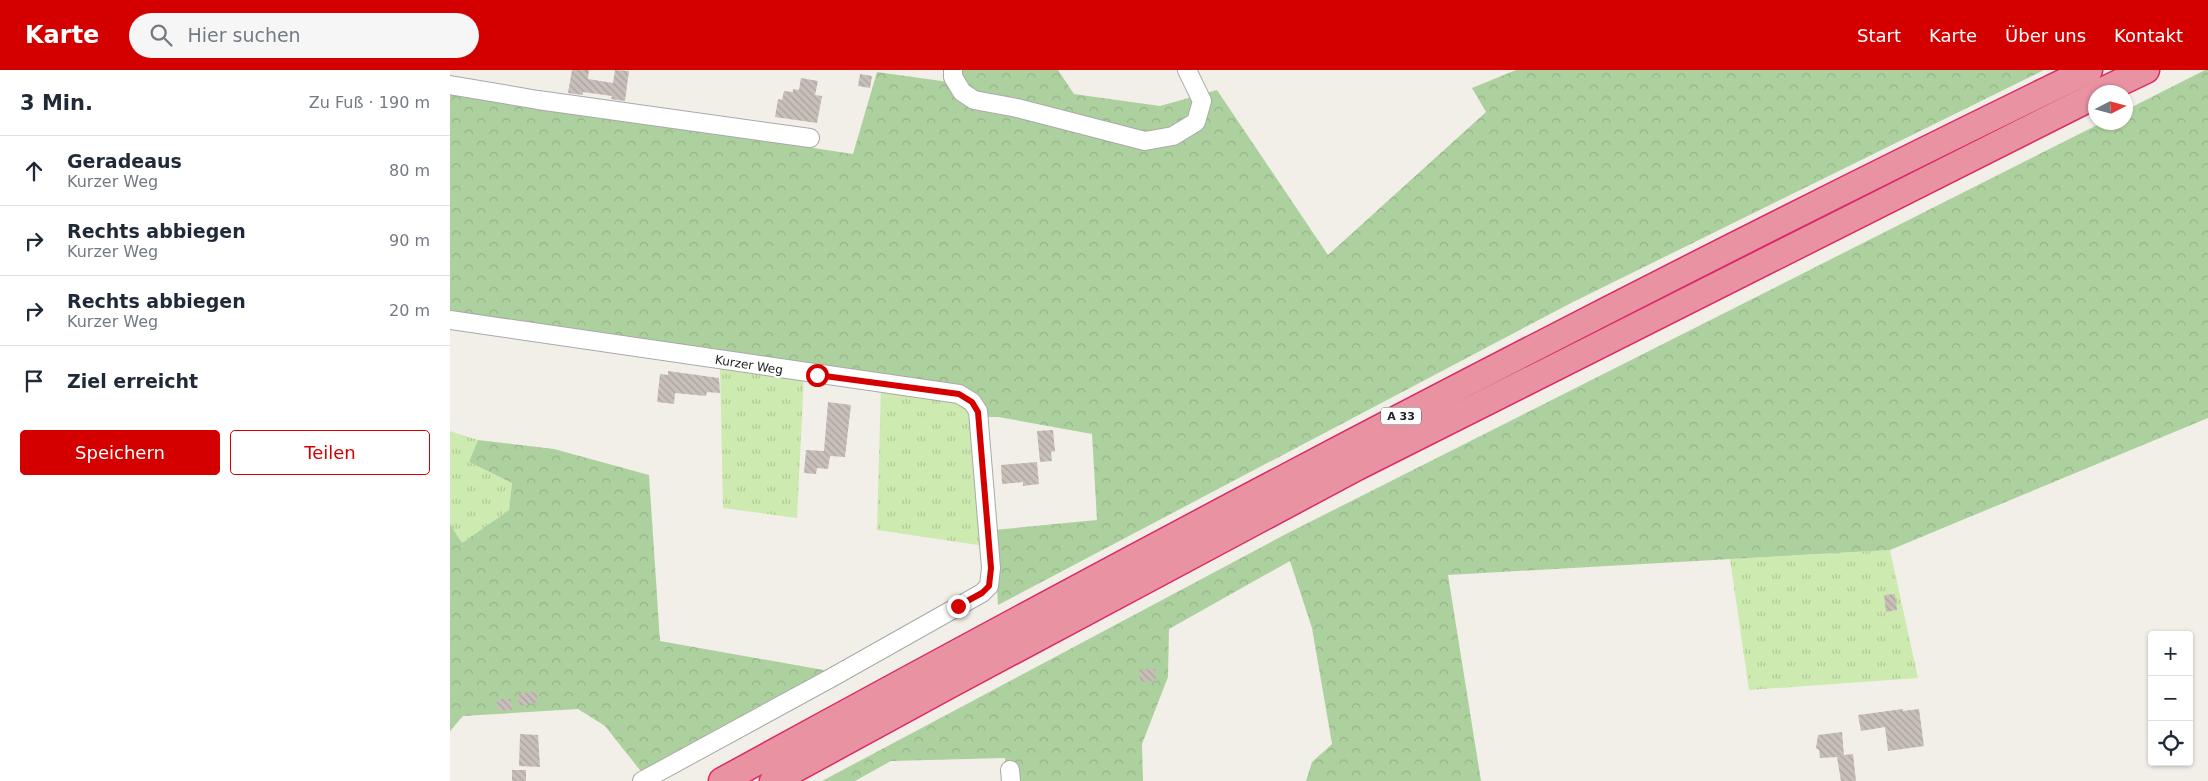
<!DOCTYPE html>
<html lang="de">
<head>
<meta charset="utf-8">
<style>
	:root { --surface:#fff; --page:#f6f6f7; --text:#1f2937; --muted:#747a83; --line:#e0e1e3; --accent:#d40000 }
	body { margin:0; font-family:"DejaVu Sans",sans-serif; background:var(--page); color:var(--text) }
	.controls { position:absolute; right:15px; bottom:15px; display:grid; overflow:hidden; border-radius:5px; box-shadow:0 1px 4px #0004 }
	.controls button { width:45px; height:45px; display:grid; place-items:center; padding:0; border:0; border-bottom:1px solid var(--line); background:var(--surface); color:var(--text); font:25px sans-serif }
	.compass { position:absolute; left:1638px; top:15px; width:45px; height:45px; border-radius:50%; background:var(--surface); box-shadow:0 1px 4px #0004; rotate:84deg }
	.stop { position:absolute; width:15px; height:15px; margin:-11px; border:4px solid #d40000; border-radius:50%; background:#fff }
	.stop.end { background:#d40000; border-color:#fff; box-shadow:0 1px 5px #0008 }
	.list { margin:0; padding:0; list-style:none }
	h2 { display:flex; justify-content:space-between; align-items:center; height:65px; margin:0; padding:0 20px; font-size:21px }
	h2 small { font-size:16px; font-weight:400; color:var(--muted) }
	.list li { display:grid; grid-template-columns:32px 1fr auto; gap:15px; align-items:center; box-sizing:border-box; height:70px; padding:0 20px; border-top:1px solid var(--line) }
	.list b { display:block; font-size:19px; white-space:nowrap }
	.list p { margin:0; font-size:16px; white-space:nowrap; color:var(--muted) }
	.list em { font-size:16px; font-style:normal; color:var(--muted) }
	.actions { display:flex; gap:10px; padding:15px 20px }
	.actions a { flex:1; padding:11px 0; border:1px solid var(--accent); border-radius:5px; text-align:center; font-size:18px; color:var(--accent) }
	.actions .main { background:var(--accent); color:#fff }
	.icon { flex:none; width:28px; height:28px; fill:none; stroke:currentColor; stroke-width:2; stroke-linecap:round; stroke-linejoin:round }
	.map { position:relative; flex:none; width:1758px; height:711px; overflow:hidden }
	header { display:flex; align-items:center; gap:30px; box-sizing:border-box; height:70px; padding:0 25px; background:var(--accent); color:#fff }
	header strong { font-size:24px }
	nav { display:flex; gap:28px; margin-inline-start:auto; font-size:18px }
	.search { width:350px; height:45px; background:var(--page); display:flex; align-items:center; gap:12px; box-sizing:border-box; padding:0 18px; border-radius:28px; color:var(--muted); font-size:19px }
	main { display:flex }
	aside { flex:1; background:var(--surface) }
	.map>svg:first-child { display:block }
</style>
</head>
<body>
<header>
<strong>Karte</strong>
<div class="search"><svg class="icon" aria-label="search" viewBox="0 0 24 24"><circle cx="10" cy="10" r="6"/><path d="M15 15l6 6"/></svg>Hier suchen</div>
<nav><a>Start</a><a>Karte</a><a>Über uns</a><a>Kontakt</a></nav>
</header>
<main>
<aside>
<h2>3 Min.<small>Zu Fuß · 190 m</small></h2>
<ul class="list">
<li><svg class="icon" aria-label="ahead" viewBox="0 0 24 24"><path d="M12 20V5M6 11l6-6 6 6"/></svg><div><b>Geradeaus</b><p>Kurzer Weg</p></div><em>80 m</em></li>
<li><svg class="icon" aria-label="right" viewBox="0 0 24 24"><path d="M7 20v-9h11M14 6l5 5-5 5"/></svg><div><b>Rechts abbiegen</b><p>Kurzer Weg</p></div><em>90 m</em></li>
<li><svg class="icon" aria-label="right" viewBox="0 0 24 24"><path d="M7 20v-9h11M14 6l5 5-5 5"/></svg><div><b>Rechts abbiegen</b><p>Kurzer Weg</p></div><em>20 m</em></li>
<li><svg class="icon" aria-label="arrive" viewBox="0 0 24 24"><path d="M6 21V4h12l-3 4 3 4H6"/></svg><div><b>Ziel erreicht</b></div></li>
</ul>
<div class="actions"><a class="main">Speichern</a><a>Teilen</a></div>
</aside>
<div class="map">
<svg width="1758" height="711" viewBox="0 0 1758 711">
	<defs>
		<pattern id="grass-tufts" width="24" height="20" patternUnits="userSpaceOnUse" patternTransform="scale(1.25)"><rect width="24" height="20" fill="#cdebb0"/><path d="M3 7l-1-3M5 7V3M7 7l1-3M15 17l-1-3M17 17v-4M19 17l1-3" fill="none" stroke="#b0c997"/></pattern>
		<pattern id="forest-crowns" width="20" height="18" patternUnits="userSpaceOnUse" patternTransform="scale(1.25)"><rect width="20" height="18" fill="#add19e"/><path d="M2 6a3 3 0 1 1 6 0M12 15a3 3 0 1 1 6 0" fill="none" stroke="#95b388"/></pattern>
		<pattern id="building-back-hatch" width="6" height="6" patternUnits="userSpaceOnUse" patternTransform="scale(1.25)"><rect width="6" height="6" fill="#c7bfb8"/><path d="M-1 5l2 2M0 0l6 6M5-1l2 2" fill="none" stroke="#aba49e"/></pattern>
	</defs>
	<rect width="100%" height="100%" fill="#f2efe9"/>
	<g fill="url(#grass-tufts)">
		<path d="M270 294 354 306 347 448 273 438Z"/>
		<path d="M431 317 502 328 522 342 535 476 427 460Z"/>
		<path d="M0 361 28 370 19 392 62 413 59 440 12 473 0 454Z"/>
		<path d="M1440 480 1468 608 1299 620 1280 489Z"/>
	</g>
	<g fill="url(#forest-crowns)">
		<path d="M512 0H608L624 24 710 36 767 20 878 185 1036 42 1022 18 1066 0H1594L1123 232 548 535 544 460 647 450 642 364 548 347H535L532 333 0 242V23L403 84 427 2 513 14Z"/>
		<path d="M1755 0H1758V348L1440 480 998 505 1031 711H856L862 692 882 674 862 558 840 491 719 559 718 607 692 674 693 711H556L555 688 441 691 405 711H372L834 465 1651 53 1676 52V40Z"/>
		<path d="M28 370 104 379 199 405 210 571 379 601 193 704 155 656 128 639 13 646 0 661V454L12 473 59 440 62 413 19 392Z"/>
	</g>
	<g fill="url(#building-back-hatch)">
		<path d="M122 0H139L138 9 163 13 165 0 179 1 175 31 161 29 162 26 133 22V25L118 23Z"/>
		<path d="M410 4 422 6 420 18 408 16Z"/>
		<path d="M351 8 368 11 365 25 372 26 367 53 325 47 328 29 332 30 334 21 343 22V19L349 20Z"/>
		<path d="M218 301 269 308 270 323 257 322 256 326 225 323 224 334 207 332 210 304 218 305Z"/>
		<path d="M378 332 401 335 395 387 380 386 378 399 367 398 366 404 354 403 356 380 374 381Z"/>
		<path d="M603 360 605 381 601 382 602 391 590 392 587 361Z"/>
		<path d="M587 392 589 414 573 416V412L552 414 551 395Z"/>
		<path d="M1445 524 1447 540 1436 542 1434 525Z"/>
		<path d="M705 599 706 611 690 612 689 600Z"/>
		<path d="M86 621 88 632 70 636 67 624Z"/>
		<path d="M47 629H61L62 640H48Z"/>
		<path d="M1453 639V641L1469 639 1474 676 1438 681 1435 657 1411 661 1408 645Z"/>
		<path d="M1392 662 1394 685 1403 684 1406 711H1391L1387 687 1370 688 1369 680 1366 678 1368 665Z"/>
		<path d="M70 664 88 665 90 697 69 696Z"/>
		<rect x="62" y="700" width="14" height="11"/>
	</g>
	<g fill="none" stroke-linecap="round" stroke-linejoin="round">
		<defs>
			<g id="minor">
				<path d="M503 0V7L512 22 524 30 567 38 695 71 723 66 746 52 752 31 737 0"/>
				<path d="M0 15 88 30 360 68"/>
				<path d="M0 250 509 324 522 332 528 341 541 498 539 516 532 523 381 608 192 711"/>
				<path d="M560 700 561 711"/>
			</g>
			<g id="highway">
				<path d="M1650 22 1696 0"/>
				<path d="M272 711C722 464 1177 224 1639 0"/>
				<path d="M323 711 499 615 907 397 1646 25"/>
			</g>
		</defs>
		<use href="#minor" stroke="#a9a9a9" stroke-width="20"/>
		<use href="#highway" stroke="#dc2a67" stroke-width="29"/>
		<use href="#minor" stroke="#fff" stroke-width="18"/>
		<use href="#highway" stroke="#e892a2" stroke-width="26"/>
	</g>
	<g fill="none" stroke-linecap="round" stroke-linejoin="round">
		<path stroke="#d40000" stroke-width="6" d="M367 305 509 324 522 332 528 342 541 498 539 516 532 523 508 536"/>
	</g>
	<g text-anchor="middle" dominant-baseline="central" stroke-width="4.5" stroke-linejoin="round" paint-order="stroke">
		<rect fill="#fff" stroke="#646464" stroke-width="1" x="931" y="337.5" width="40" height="17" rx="4"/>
		<g font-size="11" font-weight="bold" fill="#222">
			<text x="951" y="346">A 33</text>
		</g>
		<g font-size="12" fill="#222" stroke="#fff">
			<text transform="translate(299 295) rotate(9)">Kurzer Weg</text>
		</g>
	</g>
</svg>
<div class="controls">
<button>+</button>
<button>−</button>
<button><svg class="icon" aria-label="locate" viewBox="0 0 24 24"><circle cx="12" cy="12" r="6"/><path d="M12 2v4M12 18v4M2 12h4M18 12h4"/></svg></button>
</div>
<svg class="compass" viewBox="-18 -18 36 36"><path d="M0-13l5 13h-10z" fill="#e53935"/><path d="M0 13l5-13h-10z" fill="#747a83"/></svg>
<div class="stop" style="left:367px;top:305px"></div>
<div class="stop end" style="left:508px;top:536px"></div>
</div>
</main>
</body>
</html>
